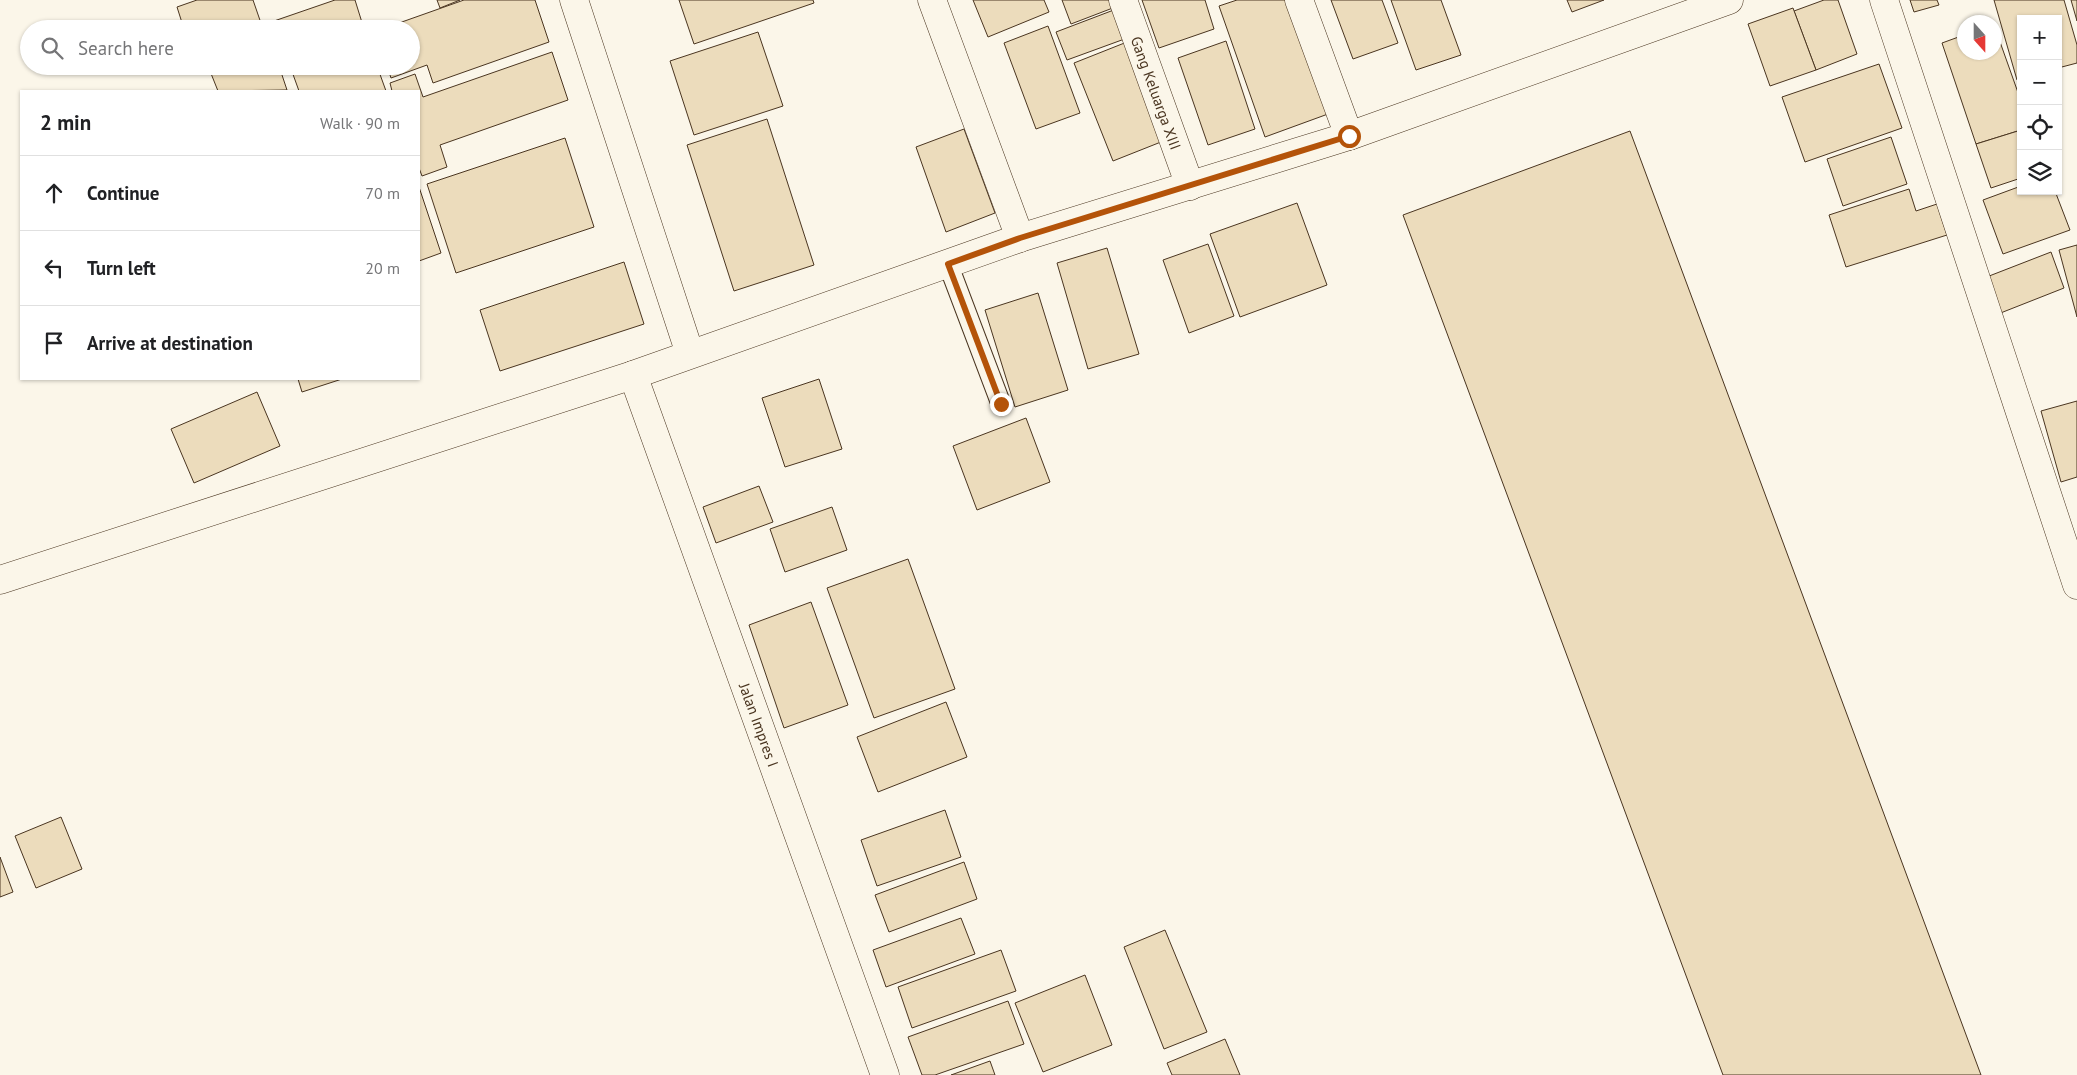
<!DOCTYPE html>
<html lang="en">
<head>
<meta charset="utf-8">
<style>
	:root { --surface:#fff; --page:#f2f2f2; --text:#202124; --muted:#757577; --line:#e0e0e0 }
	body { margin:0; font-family:"PT Sans",sans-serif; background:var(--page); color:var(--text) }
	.controls { position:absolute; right:15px; top:15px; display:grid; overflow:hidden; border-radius:0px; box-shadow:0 1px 4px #0004 }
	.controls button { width:45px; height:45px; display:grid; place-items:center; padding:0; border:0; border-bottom:1px solid var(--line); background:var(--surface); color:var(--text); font:25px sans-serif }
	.compass { position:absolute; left:1957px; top:15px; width:45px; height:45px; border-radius:50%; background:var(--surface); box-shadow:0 1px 4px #0004; rotate:159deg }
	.stop { position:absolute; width:15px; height:15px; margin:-11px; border:4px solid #b45309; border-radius:50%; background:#fff }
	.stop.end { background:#b45309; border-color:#fff; box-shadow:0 1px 5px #0008 }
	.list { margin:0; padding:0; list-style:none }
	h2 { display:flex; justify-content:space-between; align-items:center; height:65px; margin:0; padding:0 20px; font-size:21px }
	h2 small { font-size:16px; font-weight:400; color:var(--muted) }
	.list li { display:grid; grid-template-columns:32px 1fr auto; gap:15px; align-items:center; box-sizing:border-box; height:75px; padding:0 20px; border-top:1px solid var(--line) }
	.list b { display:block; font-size:19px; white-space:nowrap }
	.list em { font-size:16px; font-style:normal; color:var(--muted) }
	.icon { flex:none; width:28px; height:28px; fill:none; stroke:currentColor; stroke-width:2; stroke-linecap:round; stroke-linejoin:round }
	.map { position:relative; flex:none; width:2077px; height:1075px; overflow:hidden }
	.search { position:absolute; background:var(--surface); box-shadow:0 1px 4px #0004; left:20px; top:20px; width:400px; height:55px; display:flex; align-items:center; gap:12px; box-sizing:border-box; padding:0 18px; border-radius:28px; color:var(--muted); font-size:19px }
	.panel { position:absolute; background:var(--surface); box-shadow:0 1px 4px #0004; left:20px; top:90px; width:400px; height:290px; border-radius:0px }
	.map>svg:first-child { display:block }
</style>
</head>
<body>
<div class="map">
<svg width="2077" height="1075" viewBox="0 0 2077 1075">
	<rect width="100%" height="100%" fill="#fbf6e9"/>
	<g fill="#ecdcbc" stroke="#4a3520">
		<path d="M197 0H253L263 29H184L177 7Z"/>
		<path d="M335 0H355L364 29H277L274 21Z"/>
		<path d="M437 0H460L440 8Z"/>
		<path d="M464 0H535L549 42 433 83 427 65 391 78 387 66H411V29H382Z"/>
		<path d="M679 0H813L814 3 694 44Z"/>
		<path d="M973 0H1044L1049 12 988 37Z"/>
		<path d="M1062 0H1116L1118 6 1071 24Z"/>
		<path d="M1142 0H1205L1214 29 1159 48Z"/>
		<path d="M1237 0H1288L1328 114 1265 137 1219 6Z"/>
		<path d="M1331 0H1382L1398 43 1353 59Z"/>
		<path d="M1391 0H1441L1461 55 1416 70Z"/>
		<path d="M1567 0H1604L1572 12Z"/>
		<path d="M1824 0H1838L1857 54 1816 70 1794 11Z"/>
		<path d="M1910 0H1937L1939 5 1914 12Z"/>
		<path d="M1994 0H2064L2077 45V63L2058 68V19H2021V79L2017 80Z"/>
		<path d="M2071 0H2077V21Z"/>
		<path d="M1119 8 1130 37 1067 60 1056 32Z"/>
		<path d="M1793 8 1816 70 1770 86 1748 24Z"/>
		<path d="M1994 25 2021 101V130L1976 144 1942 43 1964 35V52H1994Z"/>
		<path d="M1048 26 1080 113 1036 129 1004 43Z"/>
		<path d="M758 32 783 106 694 135 670 61Z"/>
		<path d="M1132 40 1171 138 1113 161 1074 63Z"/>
		<path d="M1226 41 1255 129 1208 145 1178 58Z"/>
		<path d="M552 52 568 100 440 145 447 167 422 176 419 168V91H392L390 83 415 74 423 97Z"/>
		<path d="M1879 64 1902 128 1805 162 1782 97Z"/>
		<path d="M208 66H279L287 90 218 91Z"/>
		<path d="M290 66H377L386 91H299Z"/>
		<path d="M767 119 814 265 734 291 687 145Z"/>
		<path d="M964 129 995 213 946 232 916 147Z"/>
		<path d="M2021 130V178L1991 188 1976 144Z"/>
		<path d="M1630 131 1981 1075H1723L1403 215Z"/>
		<path d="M1891 137 1907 184 1843 206 1827 159Z"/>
		<path d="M565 138 594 227 456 273 427 184Z"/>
		<path d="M2021 186V191H2055L2070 230 2003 254 1983 200Z"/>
		<path d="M419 187 441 253 419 261Z"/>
		<path d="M1909 189 1916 211 1937 204 1947 235 1846 267 1829 215Z"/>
		<path d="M1297 203 1327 285 1240 317 1210 234Z"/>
		<path d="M1208 244 1234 316 1189 333 1163 260Z"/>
		<path d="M2077 245V317L2059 250Z"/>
		<path d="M1107 248 1139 354 1088 369 1057 263Z"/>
		<path d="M2051 252 2064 288 1998 314 1984 278Z"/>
		<path d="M624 262 644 324 500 371 480 310Z"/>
		<path d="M1038 293 1068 390 1015 407 985 310Z"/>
		<path d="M298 379H342L302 392Z"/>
		<path d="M819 379 842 449 785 467 762 398Z"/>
		<path d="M257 392 280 446 194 483 171 429Z"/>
		<path d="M2077 401V477L2061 482 2041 411Z"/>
		<path d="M1026 418 1050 482 977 510 953 446Z"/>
		<path d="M759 486 773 522 716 543 703 507Z"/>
		<path d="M832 507 847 550 785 572 770 529Z"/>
		<path d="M908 559 955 689 874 718 827 588Z"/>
		<path d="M811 602 848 705 784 728 749 625Z"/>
		<path d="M946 702 967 757 878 792 857 737Z"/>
		<path d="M945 810 961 857 877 886 861 840Z"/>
		<path d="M61 817 82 869 36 888 15 836Z"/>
		<path d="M0 857 13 892 0 897Z"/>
		<path d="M964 862 977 899 889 932 875 895Z"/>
		<path d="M961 918 975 954 886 987 873 950Z"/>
		<path d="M1165 930 1207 1032 1164 1049 1124 947Z"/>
		<path d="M1001 950 1016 991 912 1028 898 987Z"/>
		<path d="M1085 975 1112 1045 1043 1072 1015 1003Z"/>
		<path d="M1008 1001 1024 1044 935 1075H922L908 1037Z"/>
		<path d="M1225 1039 1240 1075H1172L1167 1063Z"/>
		<path d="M990 1061 995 1075H951Z"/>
	</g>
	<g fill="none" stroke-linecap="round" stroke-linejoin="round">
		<defs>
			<path id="service" d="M948 264 1001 404"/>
			<g id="minor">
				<path d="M574 0 690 354"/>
				<path d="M932 0 1020 238"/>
				<path d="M1123 0 1190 186"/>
				<path d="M1299 0 1349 136"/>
				<path d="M1884 0 2077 585"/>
				<path d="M633 375 885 1075"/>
				<path d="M0 580 633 375 1020 238 1349 136 1729 0"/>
			</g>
		</defs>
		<use href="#service" stroke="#4a3520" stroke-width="21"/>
		<use href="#minor" stroke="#4a3520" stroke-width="29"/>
		<use href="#service" stroke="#fbf6e9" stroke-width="19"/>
		<use href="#minor" stroke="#fbf6e9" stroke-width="28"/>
	</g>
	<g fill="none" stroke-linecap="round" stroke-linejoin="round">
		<path stroke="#b45309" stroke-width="6" d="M1001 404 948 264 1020 238 1349 136"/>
	</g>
	<g text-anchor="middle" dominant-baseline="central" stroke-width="4" stroke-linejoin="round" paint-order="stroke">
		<g font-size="15" fill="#4a3520" stroke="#fbf6e9">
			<text transform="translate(1156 93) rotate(70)">Gang Keluarga XIII</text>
			<text transform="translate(759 725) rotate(70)">Jalan Impres I</text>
		</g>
	</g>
</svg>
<div class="controls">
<button>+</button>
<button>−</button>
<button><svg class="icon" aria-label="locate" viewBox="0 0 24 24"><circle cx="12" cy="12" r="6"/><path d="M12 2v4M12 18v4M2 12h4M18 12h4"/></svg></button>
<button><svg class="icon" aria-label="layers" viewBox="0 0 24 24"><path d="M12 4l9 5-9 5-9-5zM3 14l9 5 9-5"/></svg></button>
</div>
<svg class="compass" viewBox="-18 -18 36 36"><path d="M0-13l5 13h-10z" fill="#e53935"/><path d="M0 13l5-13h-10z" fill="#757577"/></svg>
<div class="stop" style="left:1349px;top:136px"></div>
<div class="stop end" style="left:1001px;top:404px"></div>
<div class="search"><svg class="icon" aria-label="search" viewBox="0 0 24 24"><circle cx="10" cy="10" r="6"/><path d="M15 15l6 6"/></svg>Search here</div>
<section class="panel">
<h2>2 min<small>Walk · 90 m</small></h2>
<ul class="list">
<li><svg class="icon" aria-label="ahead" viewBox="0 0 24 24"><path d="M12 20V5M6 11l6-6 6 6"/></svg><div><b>Continue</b></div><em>70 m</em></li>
<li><svg class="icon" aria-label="left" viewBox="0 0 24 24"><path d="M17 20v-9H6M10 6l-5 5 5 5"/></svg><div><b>Turn left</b></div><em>20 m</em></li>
<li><svg class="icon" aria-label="arrive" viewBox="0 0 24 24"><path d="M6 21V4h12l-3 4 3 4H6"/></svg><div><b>Arrive at destination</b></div></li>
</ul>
</section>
</div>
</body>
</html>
